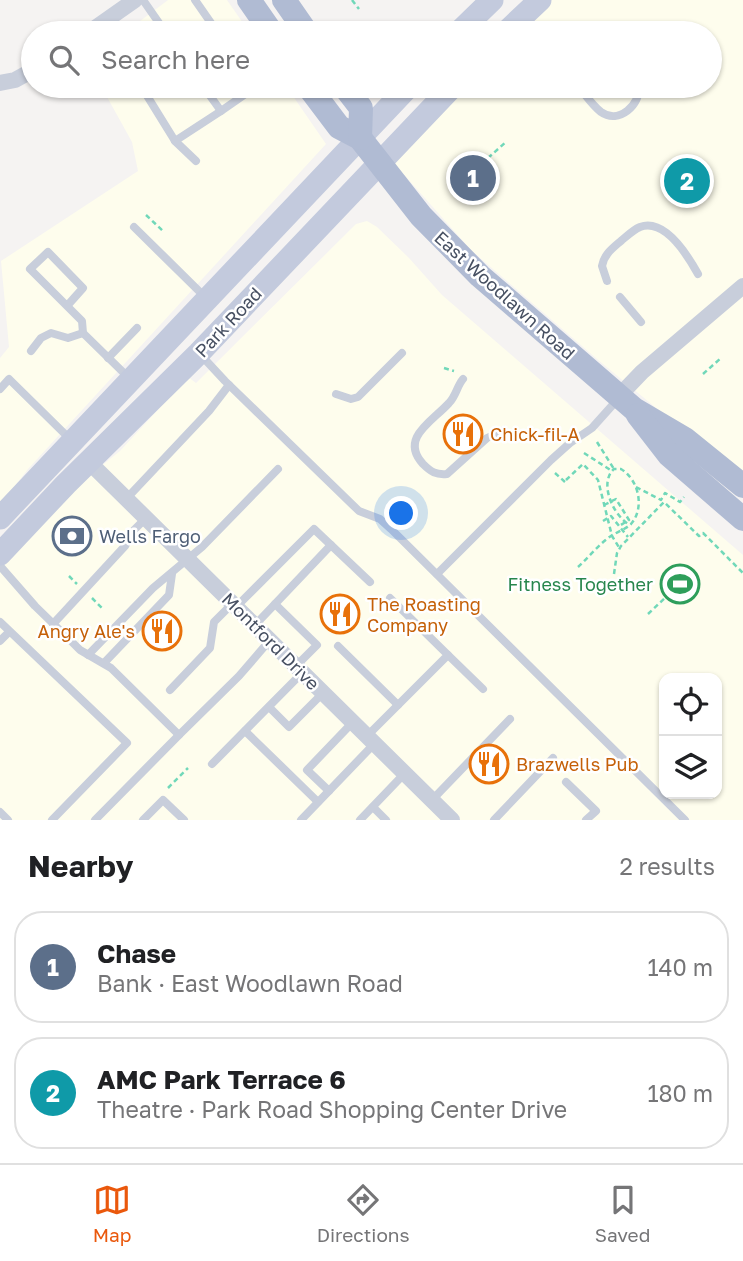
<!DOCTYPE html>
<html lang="en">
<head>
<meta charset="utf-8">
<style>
	:root { --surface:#fff; --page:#f6f6f6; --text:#202124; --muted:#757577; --line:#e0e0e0; --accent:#ea580c }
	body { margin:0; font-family:"Golos Text",sans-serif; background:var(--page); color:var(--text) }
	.controls { position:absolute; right:21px; bottom:21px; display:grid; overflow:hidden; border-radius:14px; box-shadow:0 2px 5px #0004 }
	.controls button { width:63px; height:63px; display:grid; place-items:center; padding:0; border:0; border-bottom:2px solid var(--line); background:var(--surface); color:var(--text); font:35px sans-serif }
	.you { position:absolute; left:402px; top:514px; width:24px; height:24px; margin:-18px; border:5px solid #fff; border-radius:50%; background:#1a73e8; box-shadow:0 0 0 10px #1a73e833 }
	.badge { display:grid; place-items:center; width:46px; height:46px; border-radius:50%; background:var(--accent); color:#fff; font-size:23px; font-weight:700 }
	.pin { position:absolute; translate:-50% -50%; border:4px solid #fff; box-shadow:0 2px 7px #0006 }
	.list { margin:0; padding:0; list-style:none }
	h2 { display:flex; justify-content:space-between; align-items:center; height:91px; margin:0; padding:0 28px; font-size:30px }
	h2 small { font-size:23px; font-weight:400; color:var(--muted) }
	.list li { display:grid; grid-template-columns:46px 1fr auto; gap:21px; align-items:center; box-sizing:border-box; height:112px; margin:0 14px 14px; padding:0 14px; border:2px solid var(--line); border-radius:28px }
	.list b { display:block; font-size:26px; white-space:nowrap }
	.list p { margin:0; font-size:23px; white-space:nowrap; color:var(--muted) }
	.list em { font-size:23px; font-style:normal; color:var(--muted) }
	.icon { flex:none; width:38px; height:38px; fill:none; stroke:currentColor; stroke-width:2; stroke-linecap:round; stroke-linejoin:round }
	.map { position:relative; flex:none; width:743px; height:820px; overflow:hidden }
	.search { position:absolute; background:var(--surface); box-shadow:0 2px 5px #0004; left:21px; right:21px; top:21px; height:77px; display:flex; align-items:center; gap:18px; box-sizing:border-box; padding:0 24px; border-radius:38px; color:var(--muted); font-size:26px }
	.sheet { height:343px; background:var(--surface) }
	nav { display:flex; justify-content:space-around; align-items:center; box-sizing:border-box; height:98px; border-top:2px solid var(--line); background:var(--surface); font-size:19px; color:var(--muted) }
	nav a { display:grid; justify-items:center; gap:4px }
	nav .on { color:var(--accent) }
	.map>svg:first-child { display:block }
</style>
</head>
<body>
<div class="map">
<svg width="743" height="820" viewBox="0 0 743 820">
	<rect width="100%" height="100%" fill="#f5f3f2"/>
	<g fill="#fefded" fill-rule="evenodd">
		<path d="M168 0H227L250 33H124Z"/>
		<path d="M548 0H743V480L597 359 471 250 391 160 460 86H710V33H511Z"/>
		<path d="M101 86H286L326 144 28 469 0 505V358L9 347 1 261 138 171 132 142Z"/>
		<path d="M367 221 377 227 409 258 442 295 743 555V820H0V562L80 483 120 451 188 377 196 383 356 224ZM664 678H717V794H664Z"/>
	</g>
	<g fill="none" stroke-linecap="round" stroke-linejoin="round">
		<g stroke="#71d8b9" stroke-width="2.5" stroke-dasharray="5 3.5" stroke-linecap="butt">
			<path d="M352 0 359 9"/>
			<path d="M488 158 507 141"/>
			<path d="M146 215 163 231"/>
			<path d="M444 368 454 371"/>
			<path d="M703 374 721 358"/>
			<path d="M597 442 614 469"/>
			<path d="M584 453 612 471"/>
			<path d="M555 473 565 482"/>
			<path d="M566 480 583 464 598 480 612 536 620 549"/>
			<path d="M636 487 661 500 665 493 680 502 684 497"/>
			<path d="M578 567C589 557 599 544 611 536 617 532 626 529 631 524 645 508 639 480 621 469H614C598 483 614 517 630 525"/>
			<path d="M614 574 617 553 621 546 664 502 699 536 703 533 743 573"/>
			<path d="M69 576 77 584"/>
			<path d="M92 598 102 608"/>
			<path d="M648 614 667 596"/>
			<path d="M168 788 188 768"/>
		</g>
		<g stroke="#c8cedb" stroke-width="8">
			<path d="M143 0 166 33"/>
			<path d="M195 0 218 33"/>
			<path d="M141 86 175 141 221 111"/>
			<path d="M203 86 221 111 257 86"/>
			<path d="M578 86C585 94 592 105 601 112 619 125 641 104 639 86"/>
			<path d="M175 141 196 161"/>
			<path d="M134 227 205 297"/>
			<path d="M607 281 602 266C604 254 613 248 622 240 627 236 633 230 640 227 665 218 688 256 698 274"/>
			<path d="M620 297 641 322"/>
			<path d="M67 306 83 288 48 252 30 269 82 321 83 333 129 378"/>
			<path d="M31 351 41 338 51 333 68 338 83 333"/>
			<path d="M199 353 225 381 359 511 380 519 391 529 685 820"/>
			<path d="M108 358 137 328"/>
			<path d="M463 379C457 386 456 396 449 403 433 421 399 438 423 464 431 472 436 475 447 474L487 438 504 430"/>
			<path d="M0 389 9 379 72 441"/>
			<path d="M336 394 351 399 358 397 402 353"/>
			<path d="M127 498 209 411 229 385"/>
			<path d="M0 566 35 606 72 642 80 650 111 668 179 735 239 676 270 640"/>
			<path d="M437 574 551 460 570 443 592 428 618 399"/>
			<path d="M236 607 314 529 370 582"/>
			<path d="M0 622 127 743 52 820"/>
			<path d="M53 624 125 546 134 530 146 518"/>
			<path d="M255 625 275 604"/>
			<path d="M0 641 9 632"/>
			<path d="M338 646 398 705"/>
			<path d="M88 655 153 588 202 547 278 469"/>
			<path d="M448 655 483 689"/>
			<path d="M104 663 169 595 172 574"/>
			<path d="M296 666 317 645 275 604 331 545"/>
			<path d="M170 690 210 648 214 622 233 603"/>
			<path d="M269 707 289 727 323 693"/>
			<path d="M245 731 318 802"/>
			<path d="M367 736 448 655 390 598"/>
			<path d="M212 764 303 672"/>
			<path d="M566 782 596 811 586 820"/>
			<path d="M329 791 307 770 353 722"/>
			<path d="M432 800 510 719"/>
			<path d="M373 807 386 820"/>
			<path d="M0 812 8 820"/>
			<path d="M95 820 179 735"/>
			<path d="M143 820 163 800 184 820"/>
			<path d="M301 820 375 743"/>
			<path d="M360 820 405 773"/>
			<path d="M494 820 553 758"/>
		</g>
		<g stroke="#c8cedb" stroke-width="16">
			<path d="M88 33 135 0"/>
			<path d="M0 83 15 80 33 70"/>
			<path d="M619 396 642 372 743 286"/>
			<path d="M89 462 452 820"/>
		</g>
		<g stroke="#c3cadd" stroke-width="23">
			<path d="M458 33 492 0"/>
			<path d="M505 33 540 0"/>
			<path d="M0 518 409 86"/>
			<path d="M0 554 66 484 199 353 453 86"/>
		</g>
		<g stroke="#b0bbd3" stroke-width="24">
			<path d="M249 0 272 33"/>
			<path d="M284 0 307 33"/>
			<path d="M308 86 339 127 360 138 421 216 480 276 634 409 685 439 743 486"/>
			<path d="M344 86 361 108 360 138"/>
			<path d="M638 415 669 455 743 519"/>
		</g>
		<g stroke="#71d8b9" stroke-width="2.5" stroke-dasharray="5 3.5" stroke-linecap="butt">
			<path d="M604 505 616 499 629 520 619 526"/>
			<path d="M603 521 611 516 628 537"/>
		</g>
	</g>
	<defs>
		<symbol id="restaurant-ring" viewBox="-11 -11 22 22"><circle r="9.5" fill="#fff" stroke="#e8710a" stroke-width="1.5"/><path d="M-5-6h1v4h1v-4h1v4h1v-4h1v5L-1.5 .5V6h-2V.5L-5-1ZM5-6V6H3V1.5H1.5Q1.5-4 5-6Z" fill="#e8710a"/></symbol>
		<symbol id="bank-ring" viewBox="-11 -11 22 22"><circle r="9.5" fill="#fff" stroke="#5c6f8a" stroke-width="1.5"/><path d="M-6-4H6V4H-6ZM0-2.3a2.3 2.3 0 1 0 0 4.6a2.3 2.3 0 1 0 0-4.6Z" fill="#5c6f8a"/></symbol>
		<symbol id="stadium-ring" viewBox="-11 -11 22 22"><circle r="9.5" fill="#fff" stroke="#2e9e5b" stroke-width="1.5"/><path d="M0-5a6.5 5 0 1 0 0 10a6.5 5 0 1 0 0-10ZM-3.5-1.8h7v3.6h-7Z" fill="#2e9e5b"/></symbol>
	</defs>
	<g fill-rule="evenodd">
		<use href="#restaurant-ring" x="441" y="412" width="44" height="44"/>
		<use href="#bank-ring" x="50" y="514" width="44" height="44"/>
		<use href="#stadium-ring" x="658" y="562" width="44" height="44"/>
		<use href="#restaurant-ring" x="318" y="592" width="44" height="44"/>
		<use href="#restaurant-ring" x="140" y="609" width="44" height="44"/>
		<use href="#restaurant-ring" x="467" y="742" width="44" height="44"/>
	</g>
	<g text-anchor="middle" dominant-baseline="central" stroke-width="5" stroke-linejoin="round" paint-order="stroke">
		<g font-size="18" fill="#475062" stroke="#fff">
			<text transform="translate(505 295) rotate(42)">East Woodlawn Road</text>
			<text transform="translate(228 322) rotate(-47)">Park Road</text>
			<text transform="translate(271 641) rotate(45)">Montford Drive</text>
		</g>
		<g font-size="18" fill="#c56008" stroke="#fff" text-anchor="start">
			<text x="490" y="434">Chick-fil-A</text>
			<text x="367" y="604">The Roasting<tspan x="367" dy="21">Company</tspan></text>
			<text x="135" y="631" text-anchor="end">Angry Ale's</text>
			<text x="516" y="764">Brazwells Pub</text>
		</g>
		<g font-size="18" fill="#4e5e75" stroke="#fff" text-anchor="start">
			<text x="99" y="536">Wells Fargo</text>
		</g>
		<g font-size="18" fill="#27864d" stroke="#fff" text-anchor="end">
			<text x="653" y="584">Fitness Together</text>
		</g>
	</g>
</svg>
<div class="controls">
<button><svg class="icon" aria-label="locate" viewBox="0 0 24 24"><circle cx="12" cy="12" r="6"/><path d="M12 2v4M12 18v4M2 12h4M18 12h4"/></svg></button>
<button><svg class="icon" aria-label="layers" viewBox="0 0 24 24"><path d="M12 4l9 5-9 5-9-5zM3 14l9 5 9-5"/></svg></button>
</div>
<div class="you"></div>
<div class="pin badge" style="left:473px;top:178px;background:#5c6f8a">1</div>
<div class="pin badge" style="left:687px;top:181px;background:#0f9aa8">2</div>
<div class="search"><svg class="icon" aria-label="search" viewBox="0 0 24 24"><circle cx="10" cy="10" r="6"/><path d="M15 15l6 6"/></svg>Search here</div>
</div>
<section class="sheet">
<h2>Nearby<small>2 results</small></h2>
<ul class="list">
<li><span class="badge" style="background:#5c6f8a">1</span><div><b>Chase</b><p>Bank · East Woodlawn Road</p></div><em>140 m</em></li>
<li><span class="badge" style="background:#0f9aa8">2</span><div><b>AMC Park Terrace 6</b><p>Theatre · Park Road Shopping Center Drive</p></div><em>180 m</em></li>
</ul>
</section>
<nav>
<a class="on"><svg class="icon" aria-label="map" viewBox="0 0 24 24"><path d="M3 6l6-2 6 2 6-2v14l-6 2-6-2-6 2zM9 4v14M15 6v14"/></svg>Map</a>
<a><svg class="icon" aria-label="directions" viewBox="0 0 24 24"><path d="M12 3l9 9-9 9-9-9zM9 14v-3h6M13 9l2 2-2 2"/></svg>Directions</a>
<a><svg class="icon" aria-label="saved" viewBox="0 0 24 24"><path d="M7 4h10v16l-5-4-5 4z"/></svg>Saved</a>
</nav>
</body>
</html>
